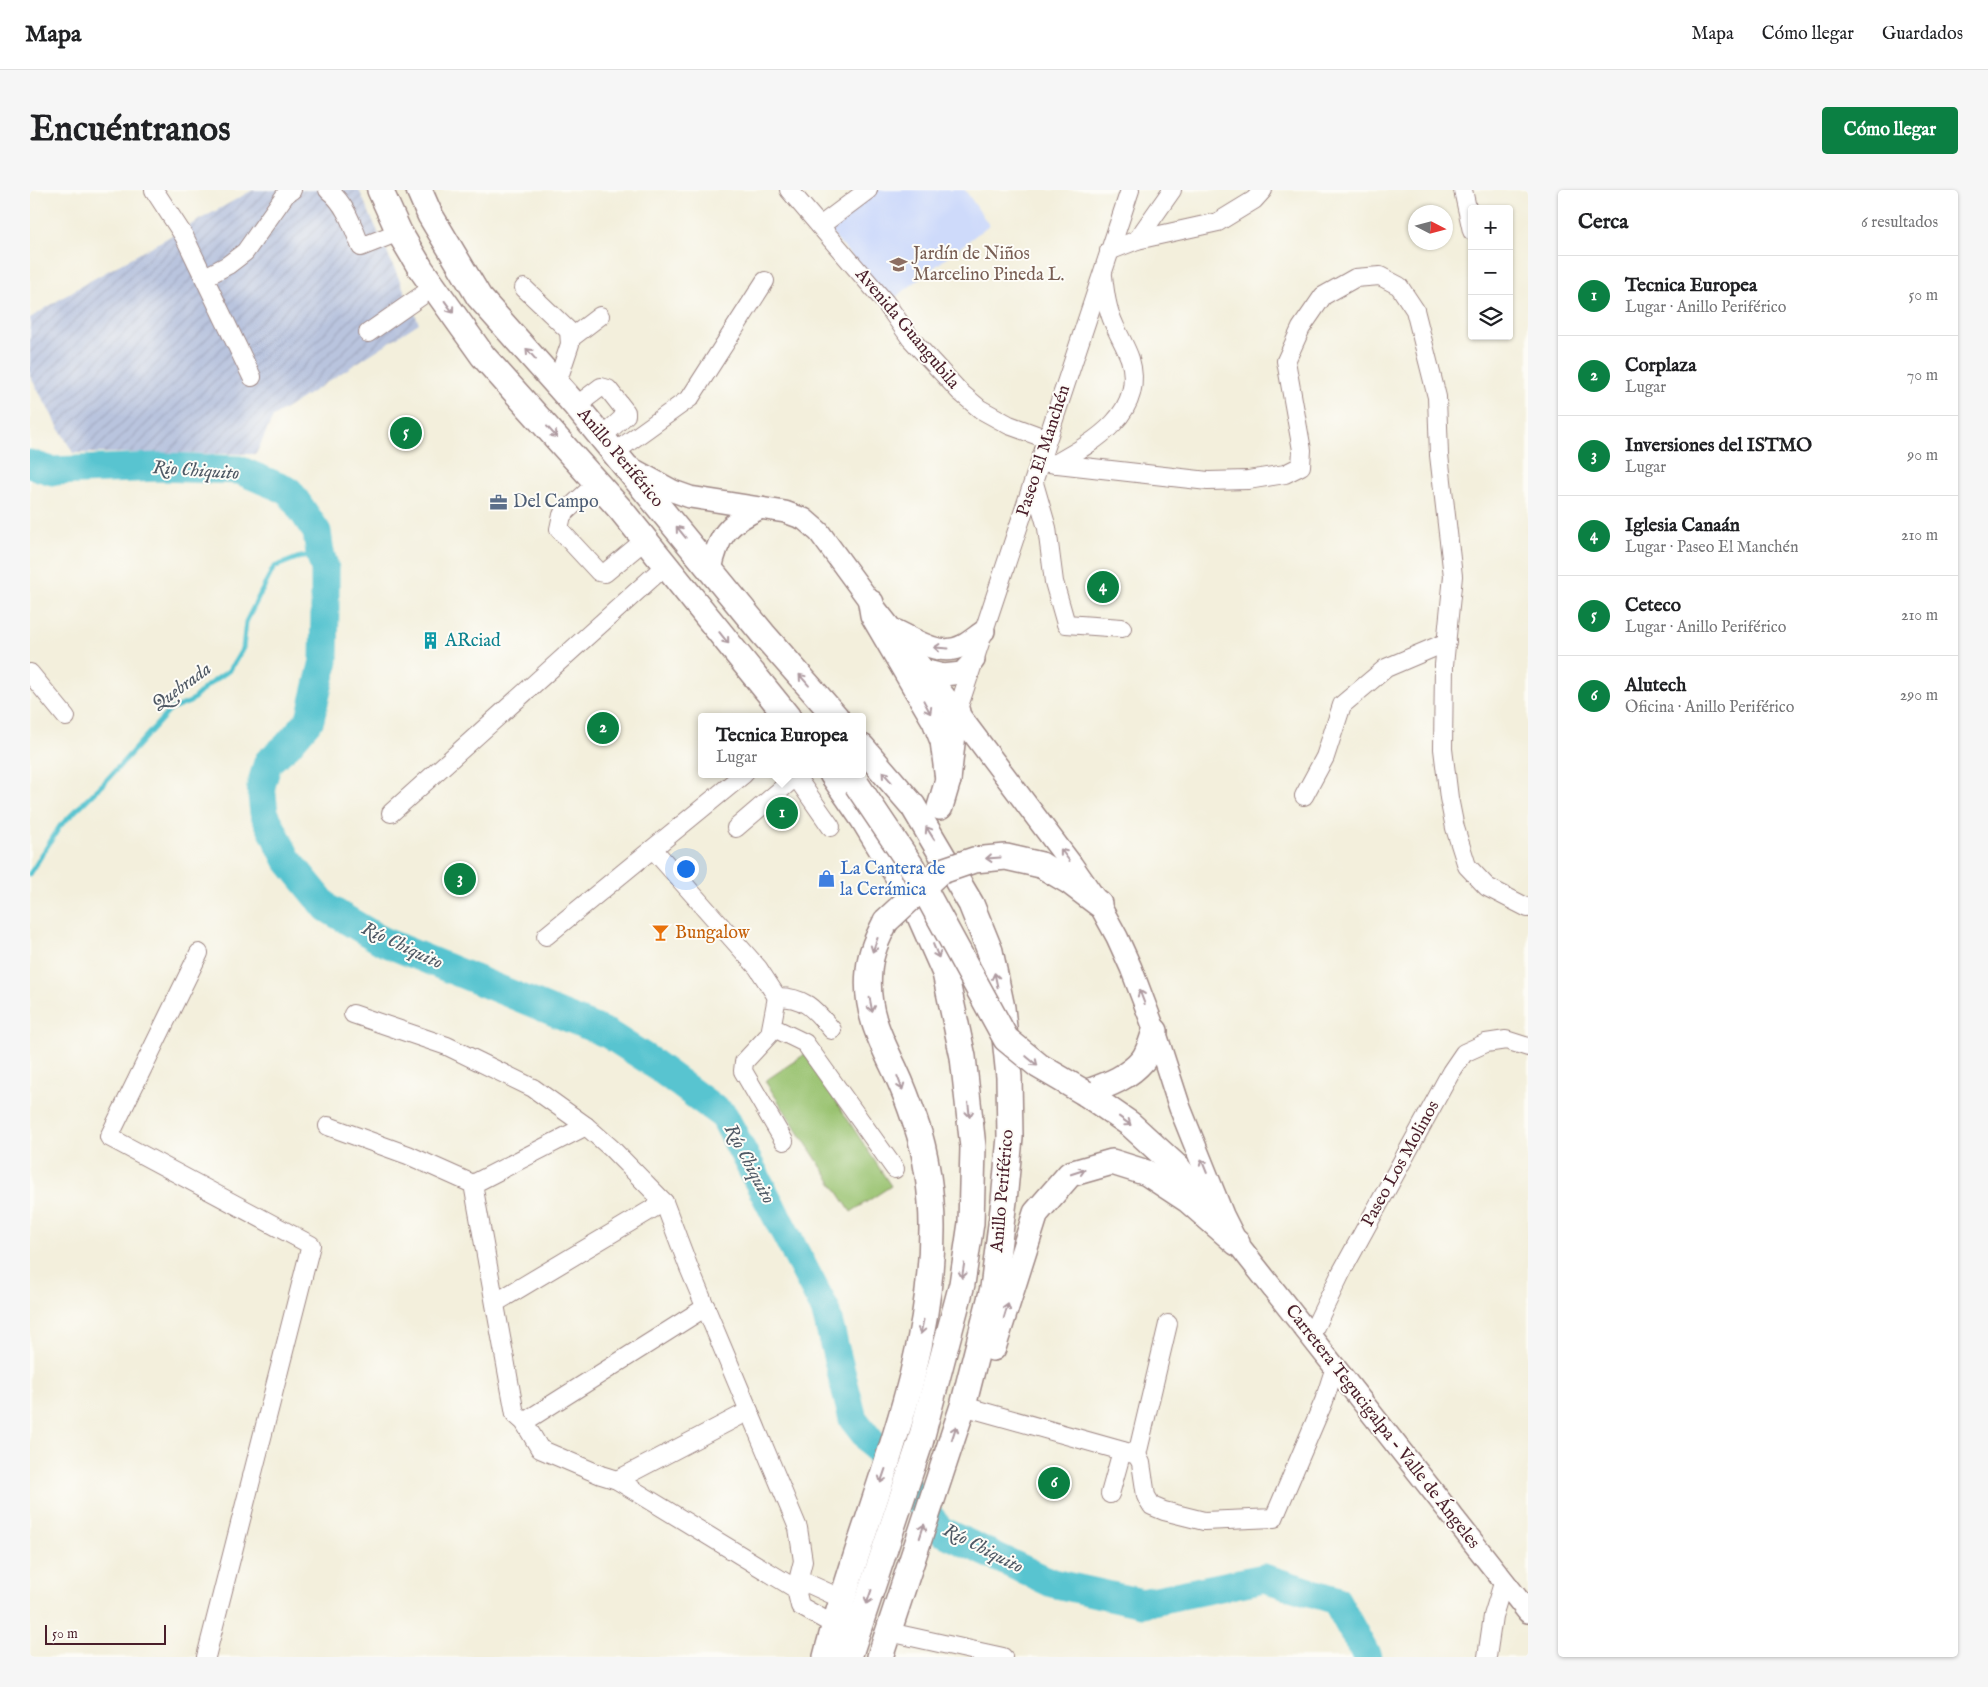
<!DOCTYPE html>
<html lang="es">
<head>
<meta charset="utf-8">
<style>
	:root { --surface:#fff; --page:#f6f6f6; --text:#202124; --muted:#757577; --line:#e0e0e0; --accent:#0b8043 }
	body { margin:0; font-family:"IM FELL English",serif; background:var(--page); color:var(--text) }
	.controls { position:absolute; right:15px; top:15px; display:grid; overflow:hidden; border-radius:5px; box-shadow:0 1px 4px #0004 }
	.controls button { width:45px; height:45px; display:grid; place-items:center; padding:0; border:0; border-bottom:1px solid var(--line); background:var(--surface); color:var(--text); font:25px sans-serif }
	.compass { position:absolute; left:1378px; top:15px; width:45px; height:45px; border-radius:50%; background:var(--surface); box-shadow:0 1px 4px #0004; rotate:96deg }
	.scale { position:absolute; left:15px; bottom:12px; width:121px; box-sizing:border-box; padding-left:5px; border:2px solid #4a1f2b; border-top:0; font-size:14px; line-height:18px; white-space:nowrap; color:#4a1f2b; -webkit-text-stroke:4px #fdfcf7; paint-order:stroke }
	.you { position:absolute; left:655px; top:678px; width:18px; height:18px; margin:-12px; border:4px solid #fff; border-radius:50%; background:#1a73e8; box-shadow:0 0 0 8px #1a73e833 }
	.badge { display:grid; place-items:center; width:32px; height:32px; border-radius:50%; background:var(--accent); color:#fff; font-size:16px; font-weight:700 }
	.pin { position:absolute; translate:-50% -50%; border:2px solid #fff; box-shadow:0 1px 5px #0006 }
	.popup { position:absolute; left:668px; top:523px; width:168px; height:65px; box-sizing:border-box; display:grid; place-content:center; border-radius:5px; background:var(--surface); filter:drop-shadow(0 1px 4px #0005); font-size:16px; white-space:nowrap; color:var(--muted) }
	.popup b { font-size:19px; color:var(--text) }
	.popup::after { content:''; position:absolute; left:50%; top:100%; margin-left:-10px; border:10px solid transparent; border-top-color:var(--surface) }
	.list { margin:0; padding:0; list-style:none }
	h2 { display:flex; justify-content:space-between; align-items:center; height:65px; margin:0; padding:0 20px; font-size:21px }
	h2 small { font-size:16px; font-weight:400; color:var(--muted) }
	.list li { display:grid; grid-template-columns:32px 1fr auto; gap:15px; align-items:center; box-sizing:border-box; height:80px; padding:0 20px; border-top:1px solid var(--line) }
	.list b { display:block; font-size:19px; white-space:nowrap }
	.list p { margin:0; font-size:16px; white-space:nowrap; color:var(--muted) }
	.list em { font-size:16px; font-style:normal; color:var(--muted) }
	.icon { flex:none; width:28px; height:28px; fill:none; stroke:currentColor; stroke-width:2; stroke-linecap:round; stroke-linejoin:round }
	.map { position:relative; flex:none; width:1498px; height:1467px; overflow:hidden; border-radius:5px }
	header { display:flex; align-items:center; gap:30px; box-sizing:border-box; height:70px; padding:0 25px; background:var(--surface); border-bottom:1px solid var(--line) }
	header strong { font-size:24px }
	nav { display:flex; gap:28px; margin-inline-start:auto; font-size:18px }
	.intro { display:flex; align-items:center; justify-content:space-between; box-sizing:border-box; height:120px; padding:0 30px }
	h1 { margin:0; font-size:35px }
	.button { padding:12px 22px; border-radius:5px; background:var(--accent); color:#fff; font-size:18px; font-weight:700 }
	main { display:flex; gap:30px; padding:0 30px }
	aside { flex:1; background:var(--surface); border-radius:5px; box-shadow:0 1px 4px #0004 }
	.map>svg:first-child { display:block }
</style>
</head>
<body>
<header>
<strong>Mapa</strong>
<nav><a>Mapa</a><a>Cómo llegar</a><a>Guardados</a></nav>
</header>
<div class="intro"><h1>Encuéntranos</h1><a class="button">Cómo llegar</a></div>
<main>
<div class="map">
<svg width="1498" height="1467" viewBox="0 0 1498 1467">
	<defs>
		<pattern id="industrial-furrows" width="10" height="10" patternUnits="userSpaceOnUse" patternTransform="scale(1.25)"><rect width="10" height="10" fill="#b9c4de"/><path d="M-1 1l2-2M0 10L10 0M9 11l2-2" fill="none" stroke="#a1a8bf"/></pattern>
	</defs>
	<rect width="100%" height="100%" fill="#fdfcf7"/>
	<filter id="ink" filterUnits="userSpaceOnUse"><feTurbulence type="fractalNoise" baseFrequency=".02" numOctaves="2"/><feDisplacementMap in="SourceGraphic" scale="10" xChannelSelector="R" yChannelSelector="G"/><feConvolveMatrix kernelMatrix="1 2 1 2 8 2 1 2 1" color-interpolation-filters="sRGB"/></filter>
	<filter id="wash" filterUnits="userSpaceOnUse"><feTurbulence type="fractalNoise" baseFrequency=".0096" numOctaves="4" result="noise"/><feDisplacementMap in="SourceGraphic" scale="20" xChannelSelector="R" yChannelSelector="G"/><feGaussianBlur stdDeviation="1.12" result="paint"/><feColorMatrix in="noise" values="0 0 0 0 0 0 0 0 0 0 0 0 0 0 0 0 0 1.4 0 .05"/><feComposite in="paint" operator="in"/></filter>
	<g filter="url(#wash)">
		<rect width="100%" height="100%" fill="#f3efdc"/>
		<path fill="#cedafa" d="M847 0H935L959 35 861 111 796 37Z"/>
		<path fill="url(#industrial-furrows)" d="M223 0H329L389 133 243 227 226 264 43 263 0 186V128L51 96Z"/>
		<path fill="#99c26f" stroke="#72704d" d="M775 864 861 996 821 1022 735 891Z"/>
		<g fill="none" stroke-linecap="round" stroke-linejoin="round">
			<path stroke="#58c4d0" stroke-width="5" d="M0 684 30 636 74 593 140 520 160 512 178 495 200 480 213 458 216 432 244 377 267 368 290 363"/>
			<path stroke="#58c4d0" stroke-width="29" d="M0 274 22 281 131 277 209 280 259 301 287 342 290 363 295 379V415L294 471 280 529 257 556 238 572 231 596 234 623 257 669 297 718 352 751 578 844 617 869 694 926 795 1119 823 1229 911 1341 1022 1393 1112 1413 1234 1388 1306 1410 1337 1467"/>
		</g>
	</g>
	<g filter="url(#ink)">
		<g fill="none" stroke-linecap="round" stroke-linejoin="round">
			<defs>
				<g id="minor">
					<path d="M124 0 154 46 222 187"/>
					<path d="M298 0C316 14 323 37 331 57L369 42"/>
					<path d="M759 0 855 112 881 149 930 202 950 219 979 235 1017 249"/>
					<path d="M1433 0 1442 41"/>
					<path d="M790 36 838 0"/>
					<path d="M1107 50 1142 0"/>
					<path d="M1079 61 1107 50 1188 32 1224 10 1233 0"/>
					<path d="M175 87 198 75 215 62 256 4 262 0"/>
					<path d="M494 98 539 141 540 154 527 193"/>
					<path d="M338 143 404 97"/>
					<path d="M541 148 570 126"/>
					<path d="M546 216 571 197 578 199 596 222V225L572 247"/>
					<path d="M585 262 660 208 735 91"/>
					<path d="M1010 272 1178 291 1218 290 1255 284 1271 276 1272 260 1256 171 1271 138 1293 106 1325 88 1350 86 1369 96 1385 120 1407 207 1409 265 1423 386 1414 475 1413 559 1419 608 1425 638 1437 676 1457 697 1498 718"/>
					<path d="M1025 274C1064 252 1116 223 1100 169 1096 157 1089 146 1084 134 1077 119 1075 103 1073 86"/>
					<path d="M567 293 532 325 529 339 569 382 575 383 615 350"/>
					<path d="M1004 293 1017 338 1024 392 1036 434 1092 438"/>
					<path d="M0 483 36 527"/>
					<path d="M927 522 1100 0"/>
					<path d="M764 584 801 637"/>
					<path d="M1274 606 1295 567 1312 515 1356 478 1417 452"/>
					<path d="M361 623 635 376"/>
					<path d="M706 638 769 584"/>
					<path d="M623 659 728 778 747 807C776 807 785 820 802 840"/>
					<path d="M516 746 714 584"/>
					<path d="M169 763 79 947 281 1055 176 1467"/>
					<path d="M747 807 740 844 714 872 713 881 754 951"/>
					<path d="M323 824 417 856 503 898 556 936 581 958 634 1012 659 1078 768 1338 773 1371 766 1399 770 1416 804 1435"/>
					<path d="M742 837 775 853 865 979"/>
					<path d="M298 936 378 965 443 994 485 1224 494 1232 510 1259 571 1285 587 1290 766 1399"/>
					<path d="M443 994 556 936"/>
					<path d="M465 1113 634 1012"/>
					<path d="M1280 1147 1311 1083 1421 882 1434 863 1456 853 1476 850 1498 857"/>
					<path d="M933 1216 1107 1265 1111 1273 1116 1306 1122 1316 1134 1321 1174 1331 1244 1328 1294 1211 1305 1177"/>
					<path d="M494 1232 676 1117"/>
					<path d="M1107 1265 1138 1134"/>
					<path d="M587 1290 719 1221"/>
					<path d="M1080 1304 1092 1261"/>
					<path d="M766 1399 777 1393 812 1409"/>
					<path d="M859 1442 973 1467"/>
					<path d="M1457 1467 1463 1426 1474 1390"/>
				</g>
				<g id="major">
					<path d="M601 278 643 301 660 307 755 322 774 329 789 342 841 413 927 522 1042 675 1069 714 1087 747 1101 778 1125 841 1150 918 1193 1025 1207 1053 1498 1422"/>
					<path d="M681 380C688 345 698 333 731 318"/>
					<path d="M867 441C888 451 911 468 934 455 941 451 948 445 954 441"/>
					<path d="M893 480 913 485 932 483 944 470"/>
				</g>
				<g id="highway">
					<path d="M350 0 369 42 391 79 453 166 591 320 758 527"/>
					<path d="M389 0 400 25 449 107 546 216 733 444 806 527"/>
					<path d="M841 413 843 425 905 531 913 551 918 590"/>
					<path d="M832 557 883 616 941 714 960 761 972 818 979 887 980 947 974 1011 963 1098 933 1216 850 1467"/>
					<path d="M802 584 833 629 884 713 915 783 933 867 943 957 941 1033 932 1094 890 1253 819 1467"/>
					<path d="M910 617 918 590 924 535 927 522"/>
					<path d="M1011 675 1040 692 1069 714"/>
					<path d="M1055 903 1100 934 1148 978 1178 1016"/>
					<path d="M1055 903C1077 895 1098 888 1113 870 1119 862 1122 850 1125 841"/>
					<path d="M963 1158 1006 1023 1040 984 1082 972 1117 983 1158 1010 1207 1053"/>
					<path d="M796 1467C832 1324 903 1186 902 1036 902 1007 896 961 886 934 880 916 873 897 865 880 849 847 835 819 839 781 840 763 848 747 856 731"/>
				</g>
			</defs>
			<use href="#minor" stroke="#9e8784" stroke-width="20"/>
			<use href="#major" stroke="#9e8784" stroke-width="24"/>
			<use href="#highway" stroke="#9e8784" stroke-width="28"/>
			<use href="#minor" stroke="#fff" stroke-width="18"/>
			<use href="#major" stroke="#fff" stroke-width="21"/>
			<use href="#highway" stroke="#fff" stroke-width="25"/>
			<defs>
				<g id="highway-bridge">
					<path d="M827 595 882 677 976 849 1009 876 1055 903"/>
					<path d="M856 731 909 682 944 670 976 667 1011 675"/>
				</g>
			</defs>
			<use href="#highway-bridge" stroke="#9e8784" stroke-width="28" stroke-linecap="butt"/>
			<use href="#highway-bridge" stroke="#fff" stroke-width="25"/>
		</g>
		<defs><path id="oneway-shaft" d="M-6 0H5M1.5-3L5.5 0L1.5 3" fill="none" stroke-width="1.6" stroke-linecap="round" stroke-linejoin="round" transform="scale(1.25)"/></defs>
		<g stroke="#ae9aa0">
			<use href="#oneway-shaft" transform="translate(419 117) rotate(54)"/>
			<use href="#oneway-shaft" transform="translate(501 164) rotate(-132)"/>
			<use href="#oneway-shaft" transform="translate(522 242) rotate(48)"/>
			<use href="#oneway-shaft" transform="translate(651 342) rotate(-129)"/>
			<use href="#oneway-shaft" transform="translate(694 448) rotate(51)"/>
			<use href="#oneway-shaft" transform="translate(911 458) rotate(-176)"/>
			<use href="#oneway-shaft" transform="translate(774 490) rotate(-131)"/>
			<use href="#oneway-shaft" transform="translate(897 517) rotate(62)"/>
			<use href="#oneway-shaft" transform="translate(857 587) rotate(-131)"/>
			<use href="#oneway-shaft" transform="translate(900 643) rotate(-122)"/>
			<use href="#oneway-shaft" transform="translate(1035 665) rotate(-127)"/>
			<use href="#oneway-shaft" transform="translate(963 668) rotate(176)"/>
			<use href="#oneway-shaft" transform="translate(845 755) rotate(110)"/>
			<use href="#oneway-shaft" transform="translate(906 761) rotate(67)"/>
			<use href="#oneway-shaft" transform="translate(966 790) rotate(-102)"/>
			<use href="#oneway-shaft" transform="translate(1112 807) rotate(-111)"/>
			<use href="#oneway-shaft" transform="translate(841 815) rotate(79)"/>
			<use href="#oneway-shaft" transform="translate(1002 871) rotate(40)"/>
			<use href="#oneway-shaft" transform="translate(870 893) rotate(69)"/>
			<use href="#oneway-shaft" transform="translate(939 920) rotate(84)"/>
			<use href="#oneway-shaft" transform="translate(1095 931) rotate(36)"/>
			<use href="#oneway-shaft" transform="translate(1174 976) rotate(-112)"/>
			<use href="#oneway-shaft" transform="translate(1048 982) rotate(-18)"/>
			<use href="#oneway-shaft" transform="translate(933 1081) rotate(99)"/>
			<use href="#oneway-shaft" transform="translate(976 1121) rotate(-73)"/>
			<use href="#oneway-shaft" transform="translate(892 1137) rotate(102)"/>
			<use href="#oneway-shaft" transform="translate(924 1243) rotate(-72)"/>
			<use href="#oneway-shaft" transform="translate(853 1286) rotate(109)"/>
			<use href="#oneway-shaft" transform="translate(892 1341) rotate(-72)"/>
			<use href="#oneway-shaft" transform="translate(839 1407) rotate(109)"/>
		</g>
	</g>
	<defs>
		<symbol id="school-bare" viewBox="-9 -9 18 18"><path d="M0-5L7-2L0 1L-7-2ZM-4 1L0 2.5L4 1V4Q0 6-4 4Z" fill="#8d6e63" stroke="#fdfcf7" stroke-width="2.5" paint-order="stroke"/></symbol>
		<symbol id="office-bare" viewBox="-9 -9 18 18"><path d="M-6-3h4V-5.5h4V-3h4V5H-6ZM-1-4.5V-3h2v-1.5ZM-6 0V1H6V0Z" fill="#5c6f8a" stroke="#fdfcf7" stroke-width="2.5" paint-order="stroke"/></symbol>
		<symbol id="building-bare" viewBox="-9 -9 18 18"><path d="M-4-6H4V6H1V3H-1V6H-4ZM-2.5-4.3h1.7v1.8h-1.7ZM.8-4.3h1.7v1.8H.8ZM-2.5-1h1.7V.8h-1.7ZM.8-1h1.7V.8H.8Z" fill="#0f9aa8" stroke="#fdfcf7" stroke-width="2.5" paint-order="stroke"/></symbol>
		<symbol id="shop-bare" viewBox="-9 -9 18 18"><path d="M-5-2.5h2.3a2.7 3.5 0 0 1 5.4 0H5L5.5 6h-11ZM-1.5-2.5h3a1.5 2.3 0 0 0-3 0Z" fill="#3f7fe0" stroke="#fdfcf7" stroke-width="2.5" paint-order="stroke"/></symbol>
		<symbol id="bar-bare" viewBox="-9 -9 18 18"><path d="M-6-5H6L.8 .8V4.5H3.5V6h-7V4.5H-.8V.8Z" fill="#e8710a" stroke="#fdfcf7" stroke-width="2.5" paint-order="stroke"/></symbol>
	</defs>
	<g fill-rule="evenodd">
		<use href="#school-bare" x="856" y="62" width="25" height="25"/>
		<use href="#office-bare" x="456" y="300" width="25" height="25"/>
		<use href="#building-bare" x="388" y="438" width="25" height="25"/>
		<use href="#shop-bare" x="784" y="676" width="25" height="25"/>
		<use href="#bar-bare" x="618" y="730" width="25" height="25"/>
	</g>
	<g text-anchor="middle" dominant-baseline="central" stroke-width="4" stroke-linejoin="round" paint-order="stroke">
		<g font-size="18" fill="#785e54" stroke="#fdfcf7" text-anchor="start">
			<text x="883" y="64">Jardín de Niños<tspan x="883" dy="21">Marcelino Pineda L.</tspan></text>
		</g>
		<g font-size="18" fill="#4a1f2b" stroke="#fdfcf7">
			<text transform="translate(877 139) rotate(50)">Avenida Guangubila</text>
			<text transform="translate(1014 261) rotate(-72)">Paseo El Manchén</text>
			<text transform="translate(590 268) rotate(50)">Anillo Periférico</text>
			<text transform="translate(1371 974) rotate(-61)">Paseo Los Molinos</text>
			<text transform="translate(973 1001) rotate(-85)">Anillo Periférico</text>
			<text transform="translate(1352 1237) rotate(52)">Carretera Tegucigalpa - Valle de Ángeles</text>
		</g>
		<g font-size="18" fill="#4e5e75" stroke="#fdfcf7" text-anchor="start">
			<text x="483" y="312">Del Campo</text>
		</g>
		<g font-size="18" fill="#0d838f" stroke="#fdfcf7" text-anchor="start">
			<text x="415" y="451">ARciad</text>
		</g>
		<g font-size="18" fill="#366cbe" stroke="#fdfcf7" text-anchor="start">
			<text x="810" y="679">La Cantera de<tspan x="810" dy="21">la Cerámica</tspan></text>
		</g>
		<g font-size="18" fill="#c56008" stroke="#fdfcf7" text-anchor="start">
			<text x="645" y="743">Bungalow</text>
		</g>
		<g font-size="19" font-style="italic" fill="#4f5965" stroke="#fdfcf7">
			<text transform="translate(166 281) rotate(4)">Rio Chiquito</text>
			<text transform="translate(152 497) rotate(-36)">Quebrada</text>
			<text transform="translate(372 756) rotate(25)">Río Chiquito</text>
			<text transform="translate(719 974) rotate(62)">Río Chiquito</text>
			<text transform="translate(953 1359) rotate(27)">Río Chiquito</text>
		</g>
	</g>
</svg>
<div class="controls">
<button>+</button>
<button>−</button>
<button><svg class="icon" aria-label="layers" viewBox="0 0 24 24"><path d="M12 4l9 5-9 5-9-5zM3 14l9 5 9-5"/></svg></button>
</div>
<svg class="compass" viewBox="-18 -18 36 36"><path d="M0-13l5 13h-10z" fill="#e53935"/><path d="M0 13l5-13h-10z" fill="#757577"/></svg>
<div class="scale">50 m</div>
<div class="you"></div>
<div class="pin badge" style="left:752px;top:623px">1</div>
<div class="popup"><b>Tecnica Europea</b>Lugar</div>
<div class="pin badge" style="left:573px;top:538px">2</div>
<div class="pin badge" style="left:430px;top:689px">3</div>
<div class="pin badge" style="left:1073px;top:397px">4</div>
<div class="pin badge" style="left:376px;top:243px">5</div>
<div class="pin badge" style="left:1024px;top:1293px">6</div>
</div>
<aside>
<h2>Cerca<small>6 resultados</small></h2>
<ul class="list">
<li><span class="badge">1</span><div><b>Tecnica Europea</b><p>Lugar · Anillo Periférico</p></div><em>50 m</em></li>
<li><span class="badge">2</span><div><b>Corplaza</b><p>Lugar</p></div><em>70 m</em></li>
<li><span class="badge">3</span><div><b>Inversiones del ISTMO</b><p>Lugar</p></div><em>90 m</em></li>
<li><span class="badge">4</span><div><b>Iglesia Canaán</b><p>Lugar · Paseo El Manchén</p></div><em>210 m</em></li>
<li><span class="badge">5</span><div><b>Ceteco</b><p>Lugar · Anillo Periférico</p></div><em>210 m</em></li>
<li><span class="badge">6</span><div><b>Alutech</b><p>Oficina · Anillo Periférico</p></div><em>290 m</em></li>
</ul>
</aside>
</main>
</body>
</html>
